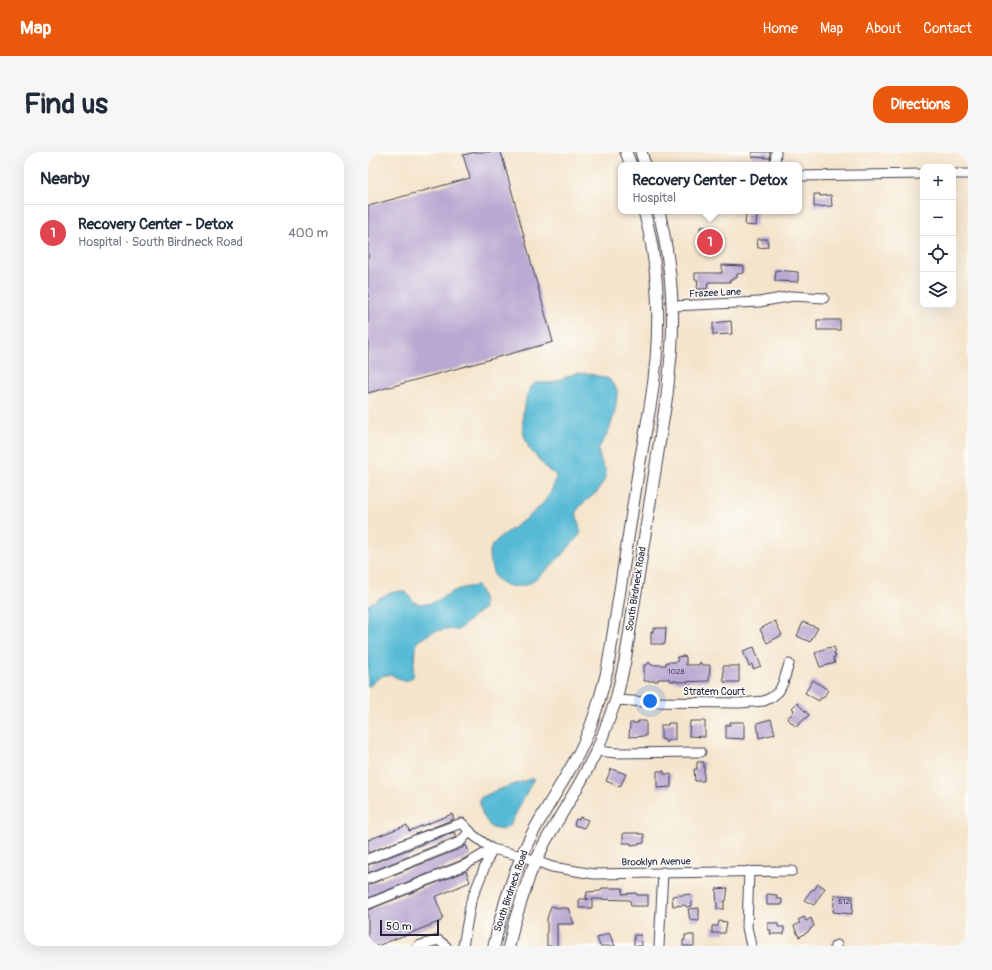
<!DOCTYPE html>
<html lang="en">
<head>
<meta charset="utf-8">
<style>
	:root { --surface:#fff; --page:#f6f6f7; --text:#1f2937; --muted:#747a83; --line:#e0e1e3; --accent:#ea580c }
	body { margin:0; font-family:Pangolin,sans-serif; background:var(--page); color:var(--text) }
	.controls { position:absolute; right:12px; top:12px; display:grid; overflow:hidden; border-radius:8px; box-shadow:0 4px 16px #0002 }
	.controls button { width:36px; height:36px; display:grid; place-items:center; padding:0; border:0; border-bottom:1px solid var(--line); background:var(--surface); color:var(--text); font:20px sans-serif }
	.scale { position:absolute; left:12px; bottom:10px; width:59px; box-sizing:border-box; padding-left:4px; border:2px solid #22223b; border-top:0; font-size:11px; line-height:14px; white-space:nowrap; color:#22223b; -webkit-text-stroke:3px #fdfcf7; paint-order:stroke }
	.you { position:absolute; left:282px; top:549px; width:14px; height:14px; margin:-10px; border:3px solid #fff; border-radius:50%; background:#1a73e8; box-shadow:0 0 0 6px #1a73e833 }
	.badge { display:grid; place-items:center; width:26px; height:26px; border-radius:50%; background:var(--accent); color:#fff; font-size:13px; font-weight:700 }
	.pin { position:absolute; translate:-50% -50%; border:2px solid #fff; box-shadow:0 1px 4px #0006 }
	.popup { position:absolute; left:250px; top:10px; width:184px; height:52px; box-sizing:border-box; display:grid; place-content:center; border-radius:8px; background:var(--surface); filter:drop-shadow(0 1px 3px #0005); font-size:13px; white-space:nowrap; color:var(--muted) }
	.popup b { font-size:15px; color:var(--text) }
	.popup::after { content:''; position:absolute; left:50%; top:100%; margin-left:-8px; border:8px solid transparent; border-top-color:var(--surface) }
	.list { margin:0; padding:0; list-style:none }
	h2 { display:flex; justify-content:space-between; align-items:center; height:52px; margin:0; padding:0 16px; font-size:17px }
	h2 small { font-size:13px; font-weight:400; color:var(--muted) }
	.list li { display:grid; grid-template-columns:26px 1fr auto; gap:12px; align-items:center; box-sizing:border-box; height:56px; padding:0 16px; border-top:1px solid var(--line) }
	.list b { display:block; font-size:15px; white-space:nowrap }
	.list p { margin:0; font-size:13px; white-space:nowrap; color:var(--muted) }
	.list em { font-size:13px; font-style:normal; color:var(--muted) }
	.icon { flex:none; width:22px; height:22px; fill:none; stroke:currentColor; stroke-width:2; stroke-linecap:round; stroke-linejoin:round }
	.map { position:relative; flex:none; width:600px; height:794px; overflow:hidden; border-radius:16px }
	header { display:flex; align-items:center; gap:24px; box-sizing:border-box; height:56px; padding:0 20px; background:var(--accent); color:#fff }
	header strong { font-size:19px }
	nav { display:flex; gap:22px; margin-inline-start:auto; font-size:14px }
	.intro { display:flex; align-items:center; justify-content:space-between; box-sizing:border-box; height:96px; padding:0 24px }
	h1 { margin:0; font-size:28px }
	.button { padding:10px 18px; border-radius:16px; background:var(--accent); color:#fff; font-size:14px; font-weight:700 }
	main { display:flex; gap:24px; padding:0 24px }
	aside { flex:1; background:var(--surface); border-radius:16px; box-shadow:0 4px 16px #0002 }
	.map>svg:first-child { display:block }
</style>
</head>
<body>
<header>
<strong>Map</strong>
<nav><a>Home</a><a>Map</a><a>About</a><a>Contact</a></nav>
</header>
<div class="intro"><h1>Find us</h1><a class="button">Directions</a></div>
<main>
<aside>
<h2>Nearby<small></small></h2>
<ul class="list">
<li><span class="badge" style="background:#e0444e">1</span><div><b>Recovery Center - Detox</b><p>Hospital · South Birdneck Road</p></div><em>400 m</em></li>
</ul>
</aside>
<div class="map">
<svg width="600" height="794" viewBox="0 0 600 794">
	<rect width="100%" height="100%" fill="#fdfcf7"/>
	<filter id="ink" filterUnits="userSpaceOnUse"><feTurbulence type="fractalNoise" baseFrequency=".025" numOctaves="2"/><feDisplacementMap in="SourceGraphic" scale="8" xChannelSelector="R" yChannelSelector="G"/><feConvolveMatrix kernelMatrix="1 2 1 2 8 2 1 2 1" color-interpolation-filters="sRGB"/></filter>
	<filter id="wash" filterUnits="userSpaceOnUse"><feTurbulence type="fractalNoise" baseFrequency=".012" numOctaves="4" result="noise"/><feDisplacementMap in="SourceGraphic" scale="16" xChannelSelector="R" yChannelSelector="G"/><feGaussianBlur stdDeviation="0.9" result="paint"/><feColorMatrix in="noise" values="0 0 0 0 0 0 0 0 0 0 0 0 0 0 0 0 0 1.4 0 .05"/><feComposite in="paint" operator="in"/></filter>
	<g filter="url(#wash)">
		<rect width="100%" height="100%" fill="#f4e4cb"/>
		<g fill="#57bad5" stroke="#3c6e88">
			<path d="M208 221 222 222 241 227 249 238C249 252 246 265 241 278 238 285 233 291 230 298L234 312 238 319 236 329 229 340 214 352 208 360 213 381C200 397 184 414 168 427 157 436 139 438 129 427 126 425 125 420 124 416 121 409 120 403 123 396 127 388 134 384 141 379 161 364 183 351 188 325L186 321 181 319 161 296 155 280V261L159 243 162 235 168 231H183Z"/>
			<path d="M109 434C114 441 116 447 116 456L90 478 78 477 64 480 50 489 47 497 45 525C32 535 31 522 19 523 12 523 5 531 0 535V453C8 448 26 436 37 440 41 442 43 446 45 450 63 456 68 448 84 440 92 436 100 435 109 434Z"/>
			<path d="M166 626 142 673 135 678 124 676C116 667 111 658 112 646L129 638Z"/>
		</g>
		<g id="blocks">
			<g fill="#b9a8d1">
				<path d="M108 0H133L185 190 0 241V54L102 26 95 3Z"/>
				<path d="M384 0H402V6L384 5Z"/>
				<path d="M446 42H452V44L463 43 464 54 446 55Z"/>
				<path d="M378 61H389L388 74 377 73Z"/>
				<path d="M332 75H347V83H350L351 99 333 100Z"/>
				<path d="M389 87H399L400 95 390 96Z"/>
				<path d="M354 113 376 114V121L369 122V126H365V128H362V130H340L339 137H329L330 128H327V121H354Z"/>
				<path d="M408 118 430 120V130L407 129Z"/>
				<rect x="449" y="168" width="23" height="10"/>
				<path d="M363 169 364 182 345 183V171Z"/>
				<path d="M407 469 414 483 399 491 392 477Z"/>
				<path d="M435 470 450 476 442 490 429 484Z"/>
				<path d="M285 476H298L297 492H283V480H285Z"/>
				<path d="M386 495 393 514 385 517 384 512 381 514 375 499Z"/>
				<path d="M466 495 468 500 466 501 468 505H465L467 511 452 515 447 501 458 496Z"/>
				<path d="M315 504 318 505V513H331L332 510 334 513H342L341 529 309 530V529H302V527H290V529H276V513H279L281 510 283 513H298V510H309V505Z"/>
				<path d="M355 514H371V530H356Z"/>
				<path d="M445 528 460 538 455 546H453L451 549 437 541Z"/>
				<path d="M429 551 441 563 428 575 419 566 424 562 426 558 424 556Z"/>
				<path d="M403 567 407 582 391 586 389 571Z"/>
				<path d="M270 569H278V584L261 585 262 571H270Z"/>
				<path d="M322 569H337V585L321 584Z"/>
				<path d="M362 570H376V587L358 586V573H362Z"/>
				<path d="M300 571H307V588H300L298 591 297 588 293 587V573H300Z"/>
				<path d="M329 610H336V629H327L326 617H329Z"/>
				<path d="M243 617 258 622 252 635 238 629Z"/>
				<path d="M289 619H296V622H303V635L289 636Z"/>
				<path d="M84 662 86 667 0 701V688L39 673 41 679Z"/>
				<path d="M212 665 220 668 216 676 206 673 208 667 211 668Z"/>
				<path d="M86 680 88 685 0 721V713Z"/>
				<path d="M255 681H271V682H276V691L263 693V691H255Z"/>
				<path d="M98 693 102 703 94 708 0 746V733L94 696Z"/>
				<path d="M98 719 102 730 67 745 75 765 73 769 9 794H0V758Z"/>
				<path d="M450 732 457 736 446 753 436 748 441 741 445 737 446 738Z"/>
				<path d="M234 736H255L254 742 268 741 269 743H280V754H263L262 748 224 747V756H211V747H221H218L219 740 233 739Z"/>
				<path d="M360 736 358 749H356V757H349L348 737Z"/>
				<path d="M323 742 324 754 318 755 317 753 305 754 304 744Z"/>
				<path d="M399 742 409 743V747H414V753H399Z"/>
				<path d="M467 743 485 744 484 762 465 760Z"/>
				<path d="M183 754 191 756H200L206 772H189V794H179V767Z"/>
				<path d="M331 756V769L322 768 320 757Z"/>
				<path d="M436 765 438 769 443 766 446 774 443 776V777L441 778 440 780 431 785 426 774 432 771 430 768Z"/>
				<path d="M351 769 359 770 357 781H344V774H350Z"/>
				<path d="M400 771H410V775H416V782H402L403 778H400Z"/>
				<path d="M241 781 247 794H232L229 786Z"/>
				<path d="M266 783H273L274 794H266Z"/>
				<path d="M317 783H326V794H315V788H317Z"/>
			</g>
		</g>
	</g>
	<g filter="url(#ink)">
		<use href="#blocks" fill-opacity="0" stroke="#423f51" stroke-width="1"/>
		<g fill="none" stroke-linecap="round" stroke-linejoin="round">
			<defs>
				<g id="minor">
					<path d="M407 13 408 0"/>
					<path d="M585 22H600"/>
					<path d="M431 24 555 22"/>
					<path d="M305 154 391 150 425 144 456 146"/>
					<path d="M248 548 279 550 372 551 396 549 404 545 411 539 415 531 421 512"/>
					<path d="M229 599 249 601 333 600"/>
					<path d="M0 707 52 686 94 671 105 683 124 697 97 713 0 752"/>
					<path d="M381 719 379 775 383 794"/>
					<path d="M0 727 92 690 102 679"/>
					<path d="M50 794 70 788 78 794"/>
					<path d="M95 794 103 749 124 697 154 704 184 715 226 722 424 719"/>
					<path d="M291 794 295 720"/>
					<path d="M467 794 469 793"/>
				</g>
				<g id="major">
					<path d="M258 0 263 13"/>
					<path d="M273 0 277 13"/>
					<path d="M126 794C134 757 146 718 163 684 176 659 192 635 206 610 222 582 231 551 239 519 250 453 260 387 270 321 274 297 279 273 283 249 293 185 293 121 276 59"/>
					<path d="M141 794 146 771 162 722 177 690 213 629 230 596 248 548 257 509 299 243C302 213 306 183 304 153 303 121 298 90 291 59"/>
				</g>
			</defs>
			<use href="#minor" stroke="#423f51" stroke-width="11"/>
			<use href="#major" stroke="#423f51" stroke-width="13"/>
			<use href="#minor" stroke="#fff" stroke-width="9"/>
			<use href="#major" stroke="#fff" stroke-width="11"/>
		</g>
	</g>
	<g text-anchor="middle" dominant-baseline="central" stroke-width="3" stroke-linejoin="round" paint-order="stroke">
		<g font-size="8" fill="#484460">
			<text x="308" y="519">1028</text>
			<text x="476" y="749">512</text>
		</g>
		<g font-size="10" fill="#22223b" stroke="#fdfcf7">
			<text transform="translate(347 141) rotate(-3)">Frazee Lane</text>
			<text transform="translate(268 437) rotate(-81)">South Birdneck Road</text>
			<text x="346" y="540">Stratem Court</text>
			<text transform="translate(288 710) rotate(-1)">Brooklyn Avenue</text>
			<text transform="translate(143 739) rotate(-71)">South Birdneck Road</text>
		</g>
	</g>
</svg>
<div class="controls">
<button>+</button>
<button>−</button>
<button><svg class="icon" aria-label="locate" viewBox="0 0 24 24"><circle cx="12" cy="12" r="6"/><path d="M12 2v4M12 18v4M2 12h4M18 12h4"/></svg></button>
<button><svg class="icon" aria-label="layers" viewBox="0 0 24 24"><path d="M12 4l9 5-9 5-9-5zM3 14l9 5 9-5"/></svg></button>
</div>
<div class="scale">50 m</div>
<div class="you"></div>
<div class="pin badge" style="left:342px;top:90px;background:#e0444e">1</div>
<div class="popup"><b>Recovery Center - Detox</b>Hospital</div>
</div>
</main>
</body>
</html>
